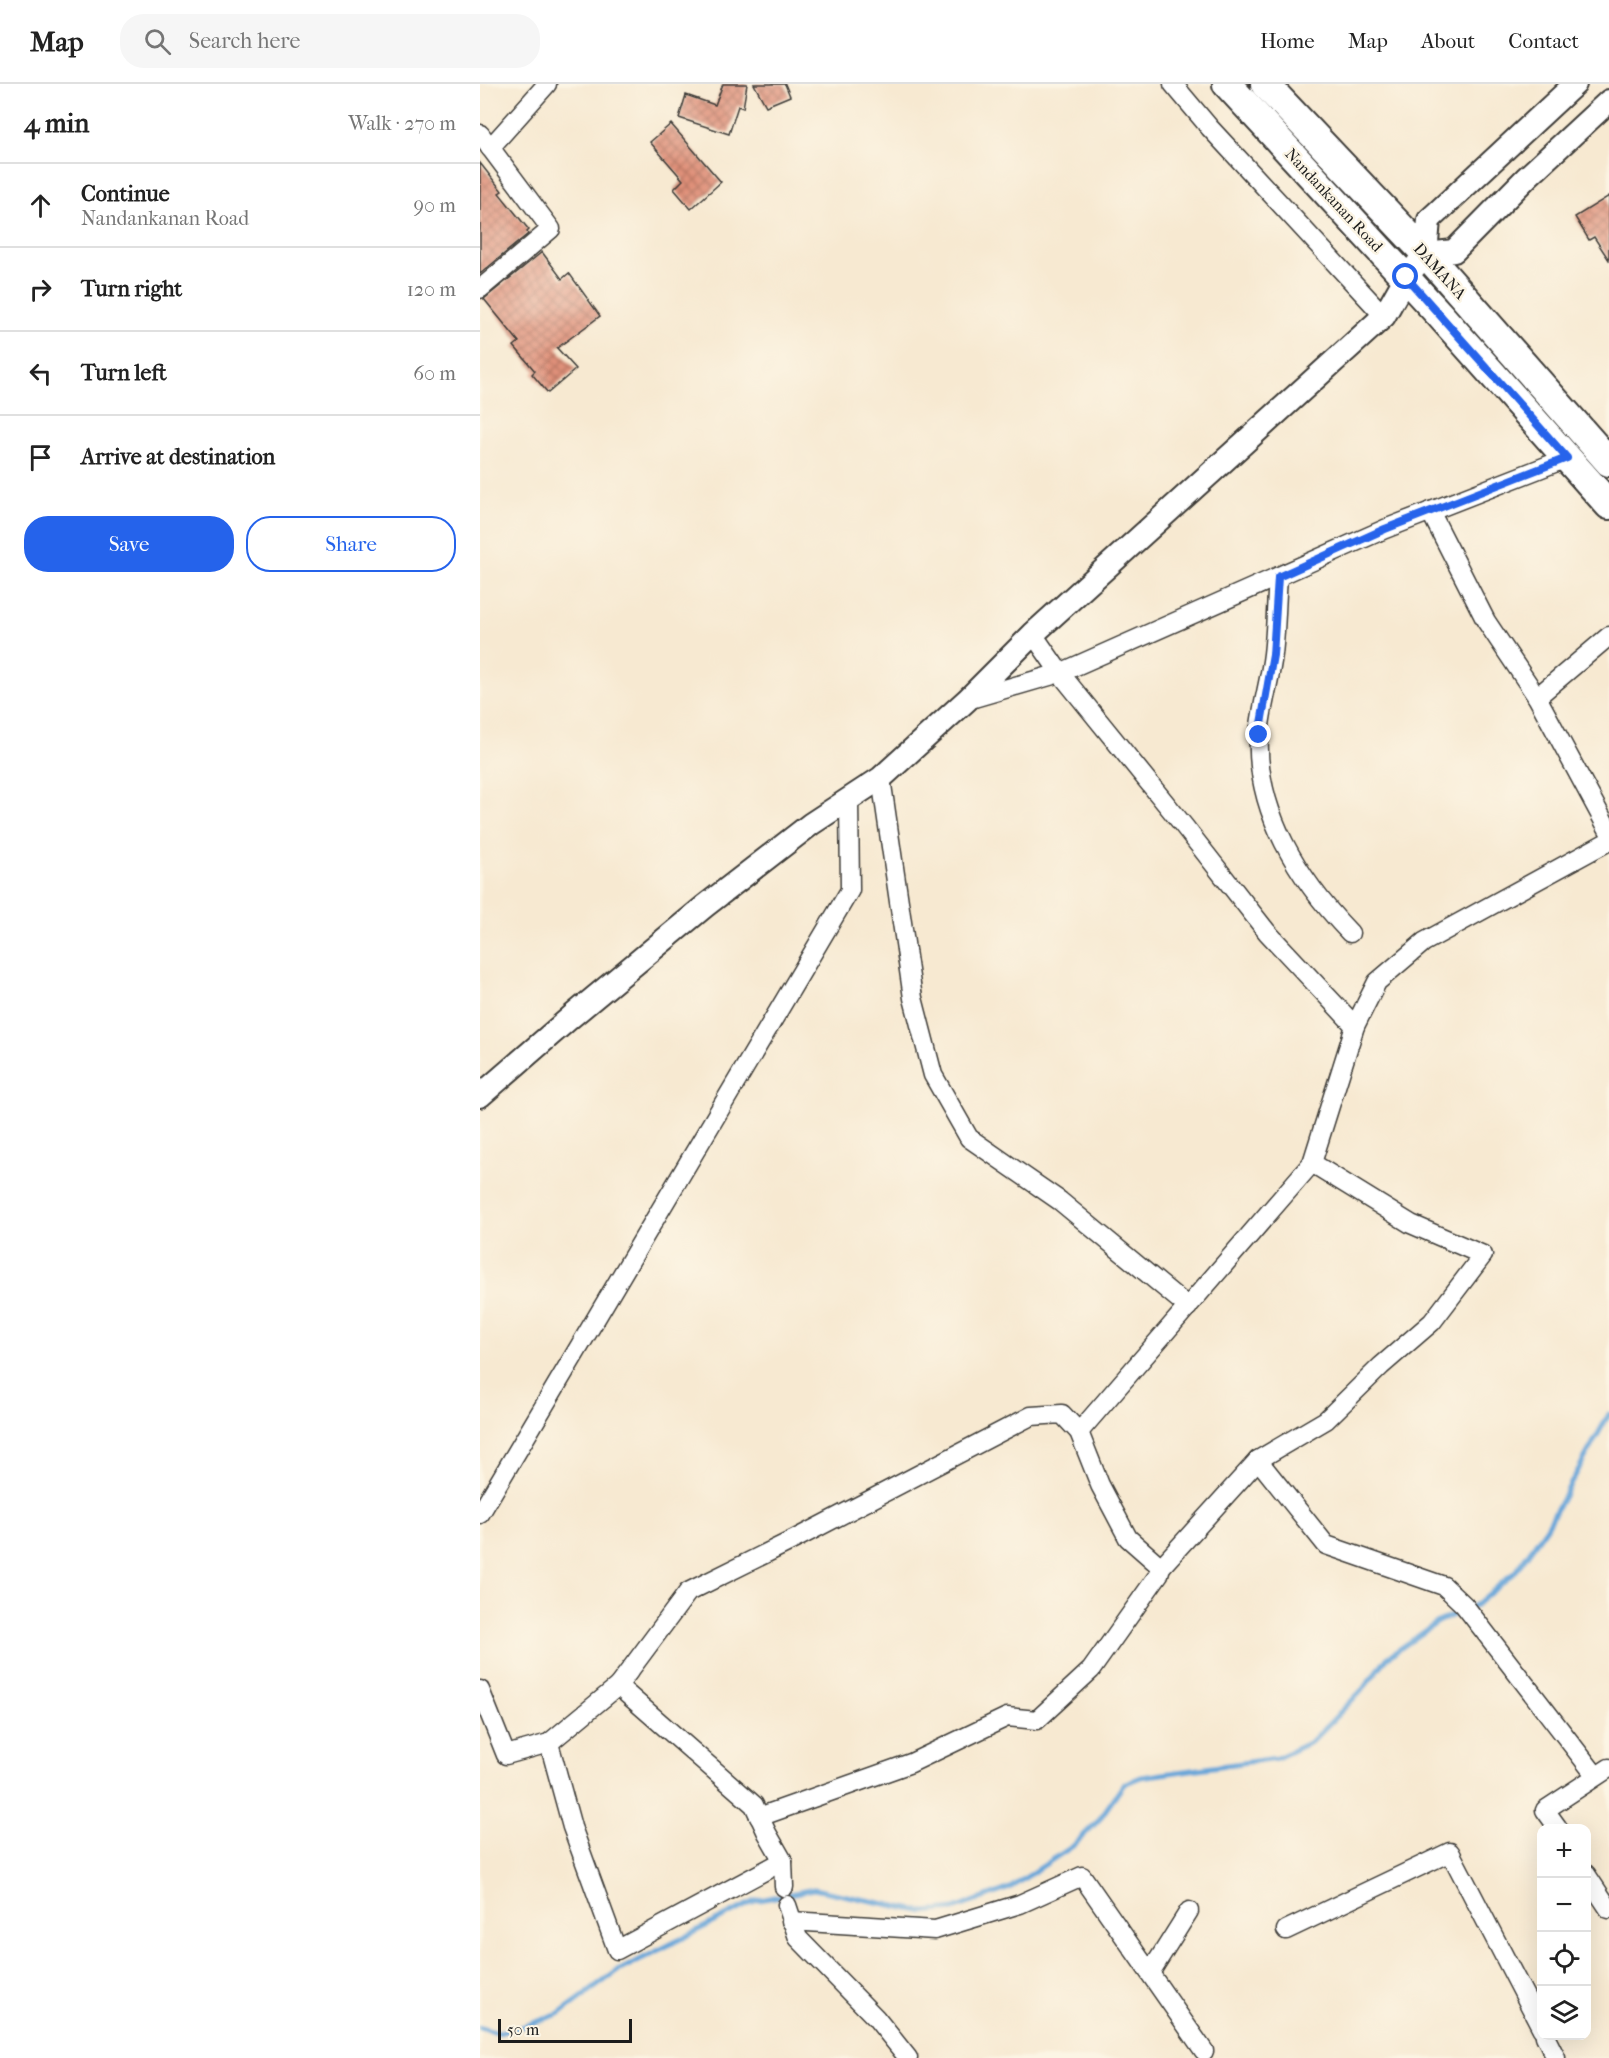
<!DOCTYPE html>
<html lang="en">
<head>
<meta charset="utf-8">
<style>
	:root { --surface:#fff; --page:#f6f6f6; --text:#222; --muted:#767676; --line:#e0e0e0; --accent:#2563eb }
	body { margin:0; font-family:"IM FELL French Canon",serif; background:var(--page); color:var(--text) }
	.controls { position:absolute; right:18px; bottom:18px; display:grid; overflow:hidden; border-radius:12px; box-shadow:0 6px 24px #0002 }
	.controls button { width:54px; height:54px; display:grid; place-items:center; padding:0; border:0; border-bottom:2px solid var(--line); background:var(--surface); color:var(--text); font:30px sans-serif }
	.scale { position:absolute; left:18px; bottom:15px; width:134px; box-sizing:border-box; padding-left:6px; border:3px solid #1c1c1c; border-top:0; font-size:16px; line-height:21px; white-space:nowrap; color:#1c1c1c; -webkit-text-stroke:4px #fcf5e5; paint-order:stroke }
	.stop { position:absolute; width:18px; height:18px; margin:-14px; border:4px solid #2563eb; border-radius:50%; background:#fff }
	.stop.end { background:#2563eb; border-color:#fff; box-shadow:0 2px 6px #0008 }
	.list { margin:0; padding:0; list-style:none }
	h2 { display:flex; justify-content:space-between; align-items:center; height:78px; margin:0; padding:0 24px; font-size:26px }
	h2 small { font-size:20px; font-weight:400; color:var(--muted) }
	.list li { display:grid; grid-template-columns:39px 1fr auto; gap:18px; align-items:center; box-sizing:border-box; height:84px; padding:0 24px; border-top:2px solid var(--line) }
	.list b { display:block; font-size:22px; white-space:nowrap }
	.list p { margin:0; font-size:20px; white-space:nowrap; color:var(--muted) }
	.list em { font-size:20px; font-style:normal; color:var(--muted) }
	.actions { display:flex; gap:12px; padding:18px 24px }
	.actions a { flex:1; padding:14px 0; border:2px solid var(--accent); border-radius:24px; text-align:center; font-size:21px; color:var(--accent) }
	.actions .main { background:var(--accent); color:#fff }
	.icon { flex:none; width:33px; height:33px; fill:none; stroke:currentColor; stroke-width:2; stroke-linecap:round; stroke-linejoin:round }
	.map { position:relative; flex:none; width:1129px; height:1974px; overflow:hidden }
	header { display:flex; align-items:center; gap:36px; box-sizing:border-box; height:84px; padding:0 30px; background:var(--surface); border-bottom:2px solid var(--line) }
	header strong { font-size:28px }
	nav { display:flex; gap:33px; margin-inline-start:auto; font-size:21px }
	.search { width:420px; height:54px; background:var(--page); display:flex; align-items:center; gap:15px; box-sizing:border-box; padding:0 21px; border-radius:24px; color:var(--muted); font-size:22px }
	main { display:flex }
	aside { flex:1; background:var(--surface) }
	.map>svg:first-child { display:block }
</style>
</head>
<body>
<header>
<strong>Map</strong>
<div class="search"><svg class="icon" aria-label="search" viewBox="0 0 24 24"><circle cx="10" cy="10" r="6"/><path d="M15 15l6 6"/></svg>Search here</div>
<nav><a>Home</a><a>Map</a><a>About</a><a>Contact</a></nav>
</header>
<main>
<aside>
<h2>4 min<small>Walk · 270 m</small></h2>
<ul class="list">
<li><svg class="icon" aria-label="ahead" viewBox="0 0 24 24"><path d="M12 20V5M6 11l6-6 6 6"/></svg><div><b>Continue</b><p>Nandankanan Road</p></div><em>90 m</em></li>
<li><svg class="icon" aria-label="right" viewBox="0 0 24 24"><path d="M7 20v-9h11M14 6l5 5-5 5"/></svg><div><b>Turn right</b></div><em>120 m</em></li>
<li><svg class="icon" aria-label="left" viewBox="0 0 24 24"><path d="M17 20v-9H6M10 6l-5 5 5 5"/></svg><div><b>Turn left</b></div><em>60 m</em></li>
<li><svg class="icon" aria-label="arrive" viewBox="0 0 24 24"><path d="M6 21V4h12l-3 4 3 4H6"/></svg><div><b>Arrive at destination</b></div></li>
</ul>
<div class="actions"><a class="main">Save</a><a>Share</a></div>
</aside>
<div class="map">
<svg width="1129" height="1974" viewBox="0 0 1129 1974">
	<defs>
		<pattern id="building-cross-hatch" width="8" height="8" patternUnits="userSpaceOnUse" patternTransform="scale(1.5)"><rect width="8" height="8" fill="#df9079"/><path d="M0 0l8 8M0 8l8-8" fill="none" stroke="#b47562"/></pattern>
	</defs>
	<rect width="100%" height="100%" fill="#fcf5e5"/>
	<filter id="ink" filterUnits="userSpaceOnUse"><feTurbulence type="fractalNoise" baseFrequency=".0167" numOctaves="2"/><feDisplacementMap in="SourceGraphic" scale="12" xChannelSelector="R" yChannelSelector="G"/><feConvolveMatrix kernelMatrix="1 2 1 2 8 2 1 2 1" color-interpolation-filters="sRGB"/></filter>
	<filter id="wash" filterUnits="userSpaceOnUse"><feTurbulence type="fractalNoise" baseFrequency=".008" numOctaves="4" result="noise"/><feDisplacementMap in="SourceGraphic" scale="24" xChannelSelector="R" yChannelSelector="G"/><feGaussianBlur stdDeviation="1.35" result="paint"/><feColorMatrix in="noise" values="0 0 0 0 0 0 0 0 0 0 0 0 0 0 0 0 0 1.4 0 .05"/><feComposite in="paint" operator="in"/></filter>
	<g filter="url(#wash)">
		<rect width="100%" height="100%" fill="#f7e9d1"/>
		<g fill="none" stroke-linecap="round" stroke-linejoin="round">
			<path stroke="#67a6d9" stroke-width="5" d="M0 1944 18 1949 41 1943 79 1930 136 1888 275 1817 334 1805 444 1828 474 1825 530 1804 593 1762 618 1737 644 1700 661 1693 797 1674 831 1658 883 1605 908 1573 958 1538 996 1521 1035 1488 1067 1443 1129 1330"/>
		</g>
		<g id="blocks">
			<g fill="url(#building-cross-hatch)">
				<path d="M243 0H267L263 24 258 22 249 50 199 34 206 11 235 21Z"/>
				<path d="M274 0H305L310 12 286 22Z"/>
				<path d="M191 40 241 98 211 125 194 105 203 96 170 58Z"/>
				<path d="M0 79 22 107 19 109 49 146 47 148 48 150 0 190Z"/>
				<path d="M1129 112V176L1114 153 1109 156 1095 133Z"/>
				<path d="M62 168 82 195 89 189 120 232 77 264 96 285 68 309 52 290 55 287 34 262 39 258 4 215Z"/>
			</g>
		</g>
	</g>
	<g filter="url(#ink)">
		<use href="#blocks" fill-opacity="0" stroke="#3d3b37" stroke-width="1.5"/>
		<g fill="none" stroke-linecap="round" stroke-linejoin="round">
			<defs>
				<g id="minor">
					<path d="M693 0 730 44 904 232"/>
					<path d="M0 50 71 145 0 205"/>
					<path d="M10 64 67 0"/>
					<path d="M950 427 1006 537 1057 613"/>
					<path d="M798 493C796 519 796 545 793 570 790 597 781 624 779 651 775 727 819 796 870 849"/>
					<path d="M553 550 580 589 704 742 787 848 875 942"/>
					<path d="M1129 552 1057 613 1129 747"/>
					<path d="M487 616 580 589 905 445 1087 374"/>
					<path d="M401 694 433 914 453 991 489 1054 580 1117 708 1223"/>
					<path d="M599 1348 832 1079"/>
					<path d="M778 1376 846 1461 964 1502 984 1521 1116 1692"/>
					<path d="M0 1430 370 806 369 715"/>
					<path d="M681 1483 778 1376 846 1336 901 1282 952 1238 1003 1171 931 1140 832 1079 875 942 897 898 944 858 1129 757"/>
					<path d="M138 1602 208 1508 315 1455 551 1332 582 1330 599 1348 620 1401 648 1454 681 1483 679 1490 611 1586 557 1636 527 1633 431 1679 279 1733"/>
					<path d="M0 1606 26 1671 69 1659 138 1602 274 1721 287 1749 303 1777 304 1803"/>
					<path d="M69 1659 92 1743 137 1866 303 1777"/>
					<path d="M1078 1744 1065 1726 1129 1684"/>
					<path d="M1106 1790 1129 1825"/>
					<path d="M307 1821 318 1854 396 1934 428 1974"/>
					<path d="M311 1837 455 1846 540 1820 602 1792 724 1967"/>
					<path d="M806 1846 970 1768 1062 1945"/>
					<path d="M670 1889 709 1827"/>
					<path d="M1065 1952 1076 1974"/>
				</g>
				<g id="tertiary">
					<path d="M946 170 974 167 1047 93 1129 17"/>
					<path d="M0 1012 91 933 225 822 331 740 401 694 487 616 553 550 904 232 926 193 946 170 949 136 1095 0"/>
				</g>
				<g id="primary">
					<path d="M747 0 959 230 1129 421"/>
					<path d="M785 0 946 170 1129 378"/>
				</g>
			</defs>
			<use href="#minor" stroke="#3d3b37" stroke-width="21"/>
			<use href="#tertiary" stroke="#3d3b37" stroke-width="26"/>
			<use href="#primary" stroke="#3d3b37" stroke-width="32"/>
			<use href="#minor" stroke="#fff" stroke-width="18"/>
			<use href="#tertiary" stroke="#fff" stroke-width="22"/>
			<use href="#primary" stroke="#fff" stroke-width="28"/>
		</g>
	</g>
	<g fill="none" stroke-linecap="round" stroke-linejoin="round" filter="url(#ink)">
		<path stroke="#2563eb" stroke-width="8" d="M779 651 793 571 798 493 905 445 1087 374 926 193"/>
	</g>
	<g text-anchor="middle" dominant-baseline="central" stroke-width="5" stroke-linejoin="round" paint-order="stroke">
		<g font-size="16" fill="#1c1c1c" stroke="#fcf5e5">
			<text transform="translate(854 116) rotate(47)">Nandankanan Road</text>
			<text transform="translate(960 187) rotate(48)">DAMANA</text>
		</g>
	</g>
</svg>
<div class="controls">
<button>+</button>
<button>−</button>
<button><svg class="icon" aria-label="locate" viewBox="0 0 24 24"><circle cx="12" cy="12" r="6"/><path d="M12 2v4M12 18v4M2 12h4M18 12h4"/></svg></button>
<button><svg class="icon" aria-label="layers" viewBox="0 0 24 24"><path d="M12 4l9 5-9 5-9-5zM3 14l9 5 9-5"/></svg></button>
</div>
<div class="scale">50 m</div>
<div class="stop" style="left:926px;top:193px"></div>
<div class="stop end" style="left:779px;top:651px"></div>
</div>
</main>
</body>
</html>
